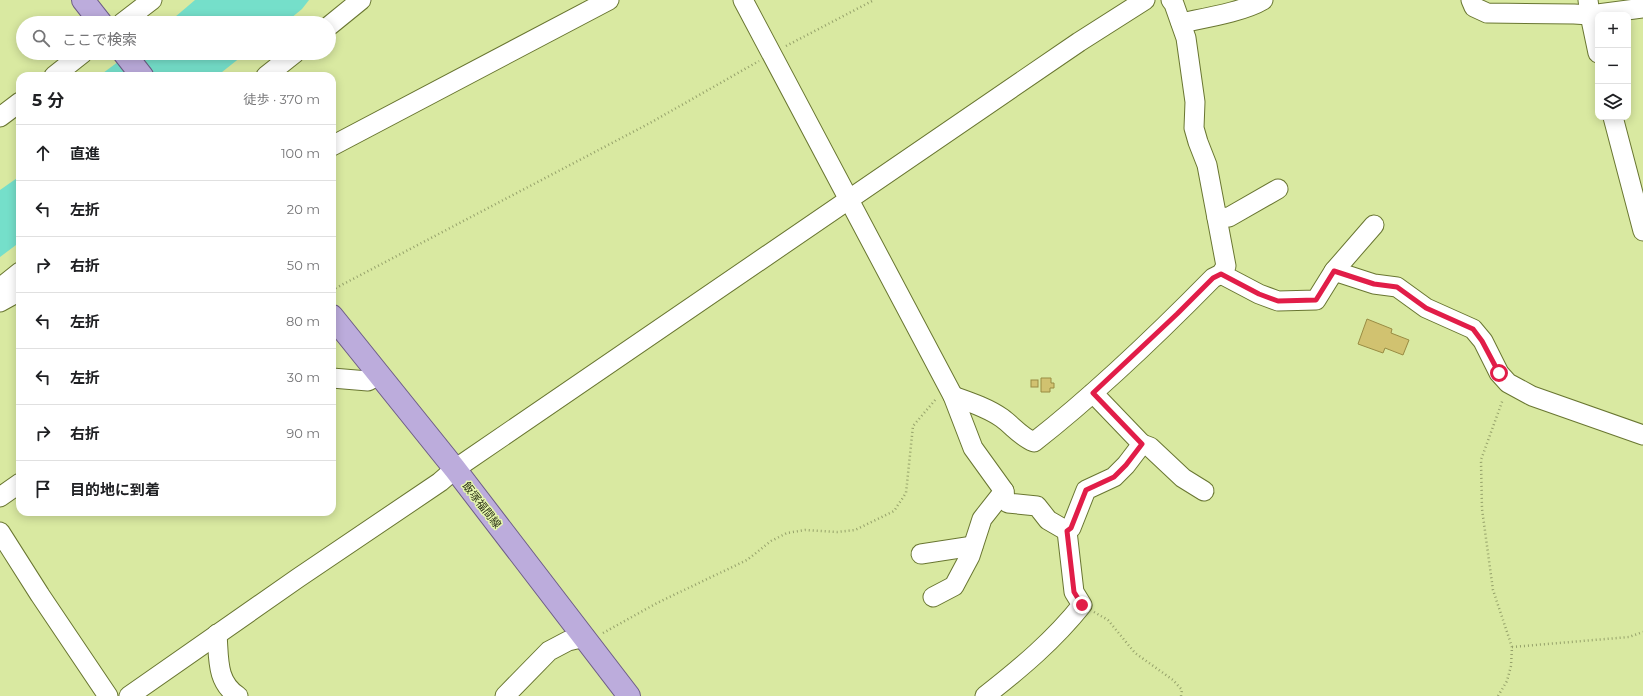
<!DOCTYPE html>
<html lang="ja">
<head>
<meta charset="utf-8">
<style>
	:root { --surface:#fff; --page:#f6f6f6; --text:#202124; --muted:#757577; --line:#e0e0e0 }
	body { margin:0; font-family:Montserrat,"Noto Sans JP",sans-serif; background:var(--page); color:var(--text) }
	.controls { position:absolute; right:12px; top:12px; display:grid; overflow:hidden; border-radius:8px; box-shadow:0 2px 10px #0003 }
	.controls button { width:36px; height:36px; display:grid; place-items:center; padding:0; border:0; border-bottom:1px solid var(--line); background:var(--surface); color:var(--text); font:20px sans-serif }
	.stop { position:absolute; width:12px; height:12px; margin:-9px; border:3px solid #e11d48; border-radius:50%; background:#fff }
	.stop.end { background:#e11d48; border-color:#fff; box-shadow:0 1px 4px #0008 }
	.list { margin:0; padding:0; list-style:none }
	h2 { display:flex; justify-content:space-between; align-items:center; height:52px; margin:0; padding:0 16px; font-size:17px }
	h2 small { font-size:13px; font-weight:400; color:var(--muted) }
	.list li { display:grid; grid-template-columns:26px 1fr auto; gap:12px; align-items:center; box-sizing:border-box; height:56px; padding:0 16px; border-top:1px solid var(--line) }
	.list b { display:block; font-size:15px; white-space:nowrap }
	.list em { font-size:13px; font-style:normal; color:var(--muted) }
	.icon { flex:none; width:22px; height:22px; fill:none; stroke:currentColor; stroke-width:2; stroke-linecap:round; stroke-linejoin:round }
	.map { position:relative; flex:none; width:1643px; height:696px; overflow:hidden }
	.search { position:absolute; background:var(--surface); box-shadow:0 2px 10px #0003; left:16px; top:16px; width:320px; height:44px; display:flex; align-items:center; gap:10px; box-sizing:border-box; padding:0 14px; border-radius:22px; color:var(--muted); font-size:15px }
	.panel { position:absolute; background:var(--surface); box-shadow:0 2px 10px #0003; left:16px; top:72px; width:320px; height:444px; border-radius:12px }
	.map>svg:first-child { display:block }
</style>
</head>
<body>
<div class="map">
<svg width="1643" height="696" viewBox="0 0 1643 696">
	<rect width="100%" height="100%" fill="#d9e9a1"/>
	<g fill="#75dfca">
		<path d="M195 0H309L302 9 285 23H168Z"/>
		<path d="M130 53H246L217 76H99Z"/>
		<path d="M20 176V242L0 257V190Z"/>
	</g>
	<g fill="#d1c270" stroke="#998c43">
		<path d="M1367 319 1392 329 1391 333 1409 340 1403 355 1385 348 1383 353 1358 344Z"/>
		<path d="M1041 378H1051V383H1054V388H1050V392H1041Z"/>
		<rect x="1031" y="380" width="7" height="7"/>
	</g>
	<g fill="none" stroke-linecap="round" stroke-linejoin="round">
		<defs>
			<g id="minor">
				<path d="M743 0 953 396 973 448 1004 491 1005 499 1008 503 1037 506 1048 520 1067 531 1074 592 1082 605C1054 640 1021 668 985 696"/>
				<path d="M1471 0 1474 7 1487 13 1574 14 1590 15 1643 8"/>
				<path d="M1588 0 1590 15 1598 53"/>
				<path d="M122 23 152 0"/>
				<path d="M1181 23C1204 18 1243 12 1263 0"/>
				<path d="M329 26 361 0"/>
				<path d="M54 76 83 53"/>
				<path d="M266 76 295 53"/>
				<path d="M0 117 20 102"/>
				<path d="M1613 117 1643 231"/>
				<path d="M332 146 609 0"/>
				<path d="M1217 218 1229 217 1278 189"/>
				<path d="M1334 271 1374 225"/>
				<path d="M1221 274 1259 294 1278 301 1316 300 1334 271 1374 284 1397 287 1426 308 1473 329 1483 341 1499 373 1508 383 1532 396 1643 435"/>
				<path d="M0 288 20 272"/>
				<path d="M0 302 20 291"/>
				<path d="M332 378 368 381 379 375"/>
				<path d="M953 396C970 402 988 408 1002 418 1013 426 1021 437 1034 442 1098 392 1156 336 1213 278L1221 274 1226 266 1207 165 1198 142 1194 128 1195 102 1186 38 1174 4 1171 0"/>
				<path d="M1142 444 1150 447 1183 478 1204 491"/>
				<path d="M0 497 20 483"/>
				<path d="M1067 531 1071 528 1086 490 1114 477 1126 465 1142 444 1093 393"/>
				<path d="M0 532 40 595 108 696"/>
				<path d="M921 554 973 546"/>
				<path d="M933 597 954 586 970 556 982 519 1004 491"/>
				<path d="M217 634C219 658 216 682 238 696"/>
				<path d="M129 696 298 578 440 482 455 469 1079 42 1145 0"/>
				<path d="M505 696 549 651 568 641 585 637"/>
			</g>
			<g id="major">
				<path d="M83 0 101 23"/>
				<path d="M124 53 142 76"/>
				<path d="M332 316 455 469 629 696"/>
			</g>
		</defs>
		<use href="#minor" stroke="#697631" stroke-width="21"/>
		<use href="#major" stroke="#6d5d86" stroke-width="24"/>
		<g stroke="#95a16a" stroke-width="2.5" stroke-dasharray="1 3" stroke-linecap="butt">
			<path d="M786 46 874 0"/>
			<path d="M332 290 650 123 759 61"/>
			<path d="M1094 612 1108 620 1135 653 1173 680 1182 690 1181 696"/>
			<path d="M603 633 657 603 747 560 771 541 787 533 805 530 837 532 855 530 894 511 906 493 913 426 936 399"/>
			<path d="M1512 647 1629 637 1643 632"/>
			<path d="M1498 696 1507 681 1511 666 1512 647 1493 590 1482 509 1481 460 1503 399"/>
		</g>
		<use href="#minor" stroke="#fff" stroke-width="19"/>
		<use href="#major" stroke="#bcacdc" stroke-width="22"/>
	</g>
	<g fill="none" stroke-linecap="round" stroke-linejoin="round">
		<path stroke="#e11d48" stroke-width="5" d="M1082 605 1074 592 1067 531 1071 528 1086 490 1114 477 1126 465 1142 444 1093 393 1177 314 1213 278 1221 274 1259 294 1278 301 1316 300 1334 271 1374 284 1397 287 1426 308 1473 329 1482 341 1499 373"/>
	</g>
	<g text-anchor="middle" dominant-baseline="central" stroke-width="3" stroke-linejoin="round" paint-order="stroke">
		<g font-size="11" fill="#2b3114" stroke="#e6f7ae">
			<text transform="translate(482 505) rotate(52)">飯塚福間線</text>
		</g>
	</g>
</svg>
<div class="controls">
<button>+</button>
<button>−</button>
<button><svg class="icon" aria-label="layers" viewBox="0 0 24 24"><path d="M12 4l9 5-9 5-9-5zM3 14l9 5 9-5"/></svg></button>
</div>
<div class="stop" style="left:1499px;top:373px"></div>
<div class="stop end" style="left:1082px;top:605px"></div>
<div class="search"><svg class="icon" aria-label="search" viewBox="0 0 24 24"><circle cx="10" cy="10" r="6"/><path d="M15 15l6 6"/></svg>ここで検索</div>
<section class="panel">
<h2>5 分<small>徒歩 · 370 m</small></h2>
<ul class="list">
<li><svg class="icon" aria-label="ahead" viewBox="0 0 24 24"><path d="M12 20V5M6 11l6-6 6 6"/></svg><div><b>直進</b></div><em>100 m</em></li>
<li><svg class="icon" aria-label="left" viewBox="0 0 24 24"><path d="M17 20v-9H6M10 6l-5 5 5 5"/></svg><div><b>左折</b></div><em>20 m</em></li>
<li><svg class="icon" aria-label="right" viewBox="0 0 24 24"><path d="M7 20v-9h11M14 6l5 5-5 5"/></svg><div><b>右折</b></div><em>50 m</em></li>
<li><svg class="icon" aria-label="left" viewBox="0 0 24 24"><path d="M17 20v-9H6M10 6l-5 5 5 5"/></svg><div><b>左折</b></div><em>80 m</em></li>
<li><svg class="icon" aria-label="left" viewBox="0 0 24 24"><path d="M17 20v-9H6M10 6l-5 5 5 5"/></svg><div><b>左折</b></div><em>30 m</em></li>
<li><svg class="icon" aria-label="right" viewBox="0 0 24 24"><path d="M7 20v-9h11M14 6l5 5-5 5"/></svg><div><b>右折</b></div><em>90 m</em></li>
<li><svg class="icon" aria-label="arrive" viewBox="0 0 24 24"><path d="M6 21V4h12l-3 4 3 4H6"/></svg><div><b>目的地に到着</b></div></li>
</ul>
</section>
</div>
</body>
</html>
